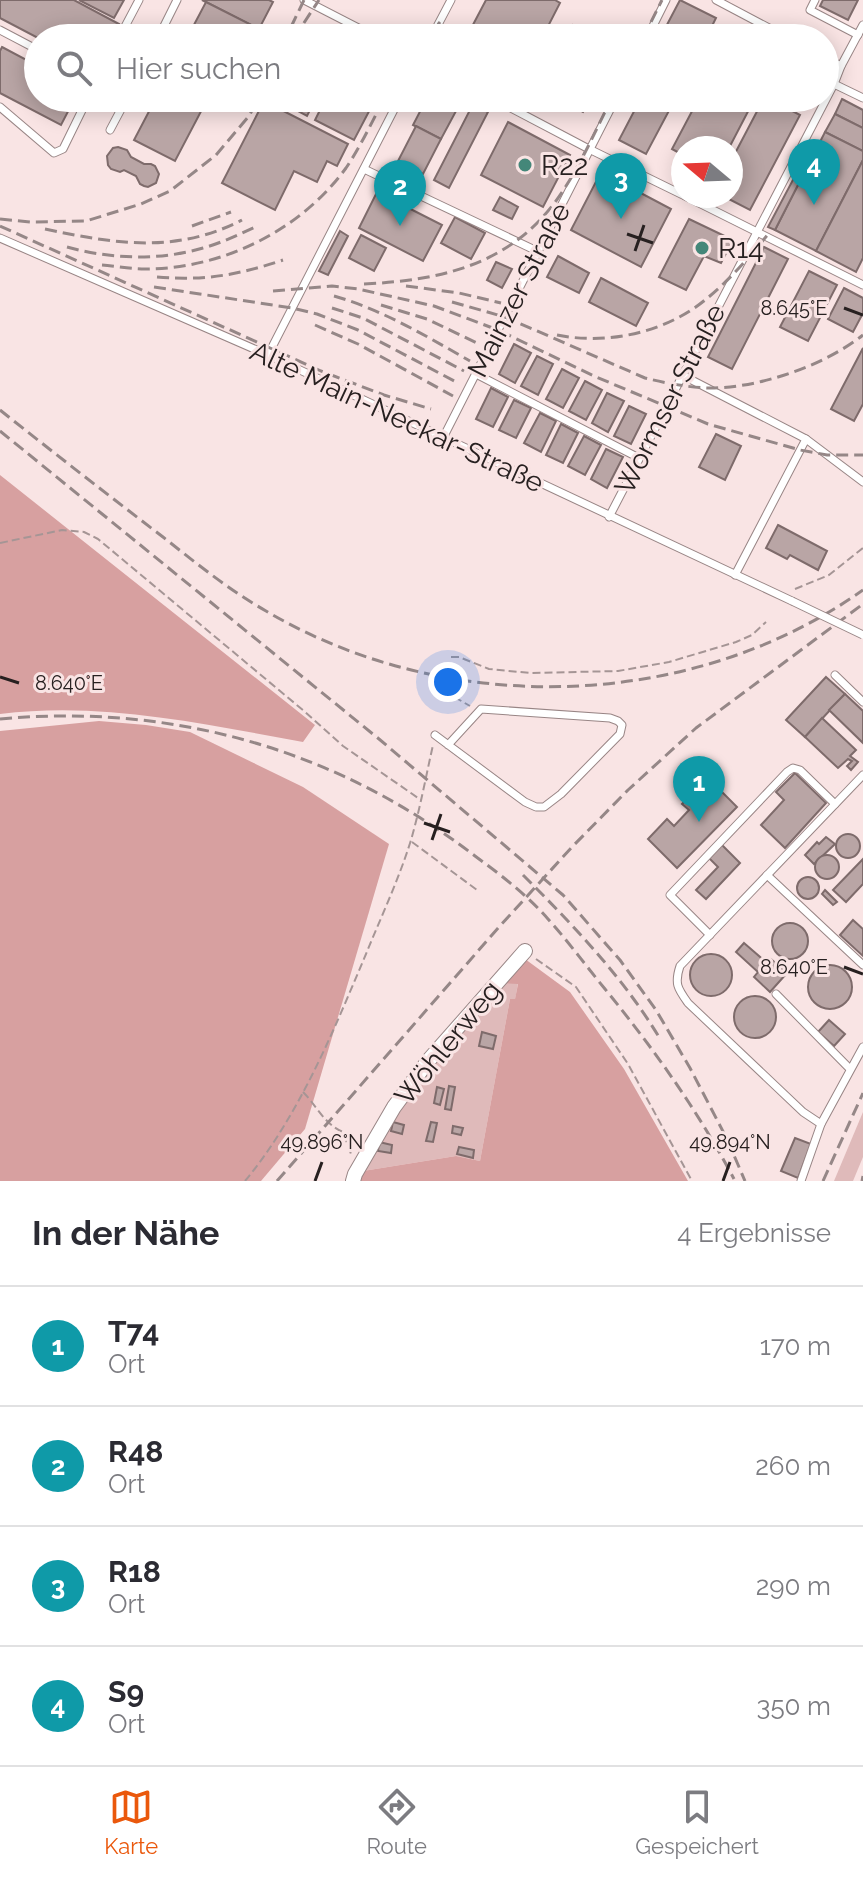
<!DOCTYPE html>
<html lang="de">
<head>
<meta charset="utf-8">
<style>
	:root { --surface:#fff; --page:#f2f2f3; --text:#2b2b33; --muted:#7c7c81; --line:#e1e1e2; --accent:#ea580c }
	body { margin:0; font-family:Raleway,sans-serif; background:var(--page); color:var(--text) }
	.compass { position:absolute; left:671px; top:136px; width:72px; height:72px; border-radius:50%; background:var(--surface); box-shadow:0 4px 20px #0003; rotate:289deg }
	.you { position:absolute; left:448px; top:682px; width:28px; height:28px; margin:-20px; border:6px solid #fff; border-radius:50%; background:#1a73e8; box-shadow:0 0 0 12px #1a73e833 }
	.badge { display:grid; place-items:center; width:52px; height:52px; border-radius:50%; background:var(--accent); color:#fff; font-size:26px; font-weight:700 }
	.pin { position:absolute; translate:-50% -66px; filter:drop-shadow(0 2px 4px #0008) }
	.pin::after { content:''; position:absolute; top:42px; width:28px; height:24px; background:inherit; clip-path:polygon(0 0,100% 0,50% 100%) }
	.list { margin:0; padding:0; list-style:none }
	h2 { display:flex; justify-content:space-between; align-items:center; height:104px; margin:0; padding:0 32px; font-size:34px }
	h2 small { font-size:26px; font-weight:400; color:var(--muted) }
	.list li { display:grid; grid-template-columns:52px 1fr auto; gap:24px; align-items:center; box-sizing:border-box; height:120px; padding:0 32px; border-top:2px solid var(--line) }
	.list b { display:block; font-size:30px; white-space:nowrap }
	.list p { margin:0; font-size:26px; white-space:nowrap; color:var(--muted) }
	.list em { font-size:26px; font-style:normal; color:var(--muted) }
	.icon { flex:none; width:44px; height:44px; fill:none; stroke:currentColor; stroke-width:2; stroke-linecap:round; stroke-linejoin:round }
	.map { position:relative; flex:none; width:863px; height:1181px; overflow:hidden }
	.search { position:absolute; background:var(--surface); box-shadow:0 4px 20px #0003; left:24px; right:24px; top:24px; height:88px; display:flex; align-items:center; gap:20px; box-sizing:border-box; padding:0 28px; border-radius:44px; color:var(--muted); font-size:30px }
	.sheet { height:584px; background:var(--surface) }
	nav { display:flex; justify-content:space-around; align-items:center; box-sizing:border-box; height:112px; border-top:2px solid var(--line); background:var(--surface); font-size:22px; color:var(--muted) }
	nav a { display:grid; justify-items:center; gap:4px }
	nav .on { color:var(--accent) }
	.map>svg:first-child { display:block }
</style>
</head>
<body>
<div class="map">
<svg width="863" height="1181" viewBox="0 0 863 1181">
	<rect width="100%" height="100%" fill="#f9e4e4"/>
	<g fill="#dfbaba">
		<path d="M502 983H518L515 1000 510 999 480 1161 456 1156 363 1171 421 1076Z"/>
		<path d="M863 1112V1157L853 1181H834Z"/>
	</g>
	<g fill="#d7a0a0">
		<path d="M0 475 315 725 303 742C203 724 102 701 0 714Z"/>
		<path d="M99 721 146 725 190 732 303 787 389 844 305 1129 261 1181H0V731Z"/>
		<path d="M525 959 570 992 624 1069 688 1181H359L363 1171 456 1156 480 1161 510 999H515L518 984 502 983Z"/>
	</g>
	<g fill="#b9a5a5" stroke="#7e6b6b" stroke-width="2">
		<path d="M0 0H74L119 24 112 38H38L0 18Z"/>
		<path d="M79 0H124L114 18Z"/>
		<path d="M202 0H269L273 2 259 29Z"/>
		<path d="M486 0H555L560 3 542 38H466Z"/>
		<path d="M680 0 716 18 706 38H660Z"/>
		<path d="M823 0H858L848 20 820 6Z"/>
		<path d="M206 2 259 29 254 38H187Z"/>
		<path d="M573 25 597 38H566Z"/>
		<path d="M308 27 329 38H303Z"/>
		<path d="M2 47 38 66V98H75L61 125 0 93V51Z"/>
		<path d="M156 98H208L175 161 134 140Z"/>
		<path d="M274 98H316L307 116Z"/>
		<path d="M326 98H376L354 140 315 120Z"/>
		<path d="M427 98H463L441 139 413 125Z"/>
		<path d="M557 98H591L583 112Z"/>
		<path d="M641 98H658L672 105 646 154 619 140Z"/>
		<path d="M699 98H755L729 148H683V155L672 149Z"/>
		<path d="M764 98H768L800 115 750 210 723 196H731V161Z"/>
		<path d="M789 98H808L804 106Z"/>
		<path d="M842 99 863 110V128L835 114Z"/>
		<path d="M264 101 348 144 337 166 327 161 317 182 294 171 275 210 222 183Z"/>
		<path d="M473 104 488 112 449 188 434 180Z"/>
		<path d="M835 114 863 128V151L825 132Z"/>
		<path d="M508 122 570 155 543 207 481 175Z"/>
		<path d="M416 126 441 139 423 174 398 161Z"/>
		<path d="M825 132 863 151V160L816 251 775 230Z"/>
		<path d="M118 147 127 150 131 157 144 164H151L155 166 159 174 156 183 148 187 144 186 140 184 136 176 124 170 120 172 111 169 108 165 107 156 113 148Z"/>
		<path d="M863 160V258L856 272 816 251Z"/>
		<path d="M601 172 671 209 641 267 571 230Z"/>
		<path d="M795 176 801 179 775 230 768 227Z"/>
		<path d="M377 192 442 225 423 261 359 228Z"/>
		<path d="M500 197 518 207 512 219 493 210Z"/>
		<path d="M455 217 485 233 471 259 441 243Z"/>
		<path d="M689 219 733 240 721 263 704 256 686 290 659 277Z"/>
		<path d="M340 231 348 236 328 275 319 271Z"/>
		<path d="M361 235 386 248 374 271 349 258Z"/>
		<path d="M764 247 788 259 732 369 708 357Z"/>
		<path d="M558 256 589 273 579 293 547 277Z"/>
		<path d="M496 262 512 269 502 288 487 280Z"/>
		<path d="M809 271 837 285 808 341 780 327Z"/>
		<path d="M601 278 648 303 636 326 589 302Z"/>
		<path d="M844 288 863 298V313L853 332 828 319Z"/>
		<path d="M514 344 531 353 515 383 499 374Z"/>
		<path d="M863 348V404L854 421 831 409Z"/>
		<path d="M537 356 553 364 538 395 521 386Z"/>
		<path d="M562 369 579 378 563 408 546 399Z"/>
		<path d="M585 381 602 390 586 420 569 411Z"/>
		<path d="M491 388 508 397 493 427 476 419Z"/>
		<path d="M607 393 624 401 608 432 592 423Z"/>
		<path d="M514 400 531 408 516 438 499 430Z"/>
		<path d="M629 406 646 414 631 444 614 436Z"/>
		<path d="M540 413 556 421 541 452 524 443Z"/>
		<path d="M561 424 578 433 563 463 546 455Z"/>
		<path d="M716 434 741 446 725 480 699 467Z"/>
		<path d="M584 436 601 445 585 475 568 466Z"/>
		<path d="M606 449 623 457 607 488 591 479Z"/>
		<path d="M778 525 827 551 818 570 790 555 787 559 766 548Z"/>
		<path d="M826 677 845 694 805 737 786 720Z"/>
		<path d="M845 694 863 711V743L829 710Z"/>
		<path d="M822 718 856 750 850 756 858 762 851 770 847 766 852 761 848 759 838 768 805 737Z"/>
		<path d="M795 773 826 803 785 848 761 825 784 800 776 792Z"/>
		<path d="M708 778 737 807 677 868 648 839 667 819 674 826 689 810 682 804Z"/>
		<circle cx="848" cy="846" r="12"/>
		<path d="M826 837 835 844 814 864 805 855 817 842 819 844Z"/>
		<path d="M721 844 740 863 706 899 696 890 718 867 708 857Z"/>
		<circle cx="827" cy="867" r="12"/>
		<path d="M863 859V884L846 902 833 890Z"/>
		<circle cx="808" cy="888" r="11"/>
		<path d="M825 890 837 902 833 905 822 894Z"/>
		<path d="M853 920 863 929V956L840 935Z"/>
		<circle cx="790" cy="941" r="18"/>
		<path d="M744 943 767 963 771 959 787 973 770 992 754 977 758 972 736 952Z"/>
		<circle cx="711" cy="975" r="21"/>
		<circle cx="830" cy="987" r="22"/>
		<circle cx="755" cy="1017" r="21"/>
		<path d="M829 1020 845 1034 834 1046 818 1032Z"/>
		<path d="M482 1032 496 1036 493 1049 479 1046Z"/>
		<path d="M449 1086 455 1087 451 1110 445 1109Z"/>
		<path d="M437 1087 444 1089 440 1105 434 1103Z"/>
		<path d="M393 1122 404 1125 402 1134 391 1131Z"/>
		<path d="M431 1122 437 1123 433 1142 426 1141Z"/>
		<path d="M453 1126 463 1128 461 1135 452 1133Z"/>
		<path d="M795 1138 811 1144 798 1178 781 1171Z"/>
		<path d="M379 1142 392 1145 391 1153 378 1151Z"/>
		<path d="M459 1147 474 1150 473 1158 457 1154Z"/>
	</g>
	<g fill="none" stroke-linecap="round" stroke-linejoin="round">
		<defs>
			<g id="lane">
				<path d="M304 0 378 38"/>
				<path d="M716 0 788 38"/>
				<path d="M815 0 810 10 858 35"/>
				<path d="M0 30 38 50"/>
				<path d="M119 38 139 0"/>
				<path d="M158 38 177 0"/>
				<path d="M431 38 451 0"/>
				<path d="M647 38 666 0"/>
				<path d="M825 58 841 66"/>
				<path d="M834 84 863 98"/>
				<path d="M492 98 587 148 683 195"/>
				<path d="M0 107 54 153 63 149 88 98"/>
				<path d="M110 130 127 98"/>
				<path d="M364 169 539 252"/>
				<path d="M685 196 863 285"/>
				<path d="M0 238 268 355 792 601"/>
				<path d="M268 355 400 98"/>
				<path d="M476 374 639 458"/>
				<path d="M682 375 806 439 863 482"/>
				<path d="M443 438 616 98"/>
				<path d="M609 517 834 84 841 66 863 25"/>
				<path d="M735 575 806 439"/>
				<path d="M835 675 863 702"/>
				<path d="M435 735 525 802 536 807H544L561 794 620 734 622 725 618 721 610 718 481 709 448 745"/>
				<path d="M767 875 863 965"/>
				<path d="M710 935 670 895 787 772 793 768 800 770 835 804"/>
				<path d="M776 994 850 1069"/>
				<path d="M821 1124 803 1112 688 1003C678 989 674 984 680 966L863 775"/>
				<path d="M801 1181 821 1124 863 1047"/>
			</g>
			<path id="street" d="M353 1181 355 1174 394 1107 428 1061 525 951"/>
		</defs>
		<use href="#lane" stroke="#988585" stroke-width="9"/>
		<use href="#street" stroke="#988585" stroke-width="16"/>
		<g stroke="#a59595" stroke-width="2" stroke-dasharray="8 4" stroke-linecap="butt">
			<path d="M0 543 62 530 84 532 98 539 304 711 343 746 421 800"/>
			<path d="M795 589 829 575 863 548"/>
			<path d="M451 657H459L489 669 530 673 618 671 669 662 736 642 752 635 766 622"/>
			<path d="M444 691 470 706"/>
			<path d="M412 842 477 890"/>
			<path d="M536 959 576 987 628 1064 692 1181"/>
			<path d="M303 1092C317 1106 324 1124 343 1132L351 1154"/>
			<path d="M245 1181C299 1116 333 1032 366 954 381 917 399 879 411 840 420 809 426 776 433 745"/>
		</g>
		<use href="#lane" stroke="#fff" stroke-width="7"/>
		<use href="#street" stroke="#fff" stroke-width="14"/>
		<g stroke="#958787" stroke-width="3" stroke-dasharray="12 6" stroke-linecap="butt">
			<path d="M291 27 304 0"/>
			<path d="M294 38 319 0"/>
			<path d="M426 38 440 22"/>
			<path d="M643 38 662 0"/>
			<path d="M0 219 31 222 86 221 141 204 170 191 216 155 249 116 259 98"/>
			<path d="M0 226 321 371 384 395 431 409"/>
			<path d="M192 226 231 212"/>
			<path d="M45 229C115 244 176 254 242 220"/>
			<path d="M67 247C110 259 159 261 203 248 221 243 238 235 255 227"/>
			<path d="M102 265C116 266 130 269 145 269 222 269 300 231 346 168 361 146 372 121 385 98"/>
			<path d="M157 277C205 281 238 275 283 260"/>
			<path d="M364 284C448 280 519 262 566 186 584 158 597 127 612 98"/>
			<path d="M406 286 459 293 501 303"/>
			<path d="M154 287 292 308 317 314 358 330 458 383"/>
			<path d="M273 291 332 286 358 289 434 306 498 330 594 376 708 424 800 450 827 455H863"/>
			<path d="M334 296C383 310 426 336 470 361"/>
			<path d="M452 302 505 317 645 378C665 383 686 387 707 388 757 389 824 366 863 335"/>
			<path d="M381 305 427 319 479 344"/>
			<path d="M332 308 363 318 464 371"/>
			<path d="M315 325 358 344 453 396"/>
			<path d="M557 335C606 345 665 333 705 300 729 281 750 256 770 232"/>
			<path d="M0 410C54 453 108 495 163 537 196 563 229 590 266 611 447 718 691 712 863 590"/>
			<path d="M0 431 379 739 563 895 620 960 656 1010 690 1068 727 1139 745 1181"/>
			<path d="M0 719C174 703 337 750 475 856 501 875 527 895 548 919 568 941 586 966 605 989 654 1049 698 1111 734 1179"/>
			<path d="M523 875C573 925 622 976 659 1037"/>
			<path d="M277 1181 499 927 572 847 628 790 696 728 863 604"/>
			<path d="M823 1181 863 1093"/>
			<path d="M862 1181 863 1176"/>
		</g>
		<defs>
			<path id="lane-bridge" d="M792 601 863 635"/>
		</defs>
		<use href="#lane-bridge" stroke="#988585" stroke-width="9" stroke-linecap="butt"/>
		<use href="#lane-bridge" stroke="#fff" stroke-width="7"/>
	</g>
	<path fill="none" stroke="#272020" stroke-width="3" d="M627 234 653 243M635 251 644 225M844 308 863 315M0 677 19 683M424 823 450 832M432 840 441 814M844 967 863 974M315 1181 322 1162M723 1181 730 1162"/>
	<g fill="#448779" stroke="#f9e4e4" stroke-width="3">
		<circle cx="525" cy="165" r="8"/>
		<circle cx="702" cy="248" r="8"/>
	</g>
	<g text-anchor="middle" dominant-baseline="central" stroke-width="6" stroke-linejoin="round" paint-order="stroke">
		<g font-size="28" fill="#272020" stroke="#f9e4e4" text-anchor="start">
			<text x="541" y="165">R22</text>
			<text x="718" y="248">R14</text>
		</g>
		<g font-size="28" fill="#272020" stroke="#f9e4e4">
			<text transform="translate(519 290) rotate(-63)">Mainzer Straße</text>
			<text transform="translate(670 399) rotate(-63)">Wormser Straße</text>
			<text transform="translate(397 417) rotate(25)">Alte Main-Neckar-Straße</text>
			<text transform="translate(448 1043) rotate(-51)">Wöhlerweg</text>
		</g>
	</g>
	<g font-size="20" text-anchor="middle" fill="#272020" stroke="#f9e4e4" stroke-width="6" stroke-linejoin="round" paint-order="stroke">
		<text x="794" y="315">8.645°E</text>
		<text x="69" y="690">8.640°E</text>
		<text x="794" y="974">8.640°E</text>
		<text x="322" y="1149">49.896°N</text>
		<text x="730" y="1149">49.894°N</text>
	</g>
</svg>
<svg class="compass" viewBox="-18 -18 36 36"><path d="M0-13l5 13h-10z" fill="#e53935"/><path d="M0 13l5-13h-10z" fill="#7c7c81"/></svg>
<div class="you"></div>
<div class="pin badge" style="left:699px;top:822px;background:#0f9aa8">1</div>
<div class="pin badge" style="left:400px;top:226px;background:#0f9aa8">2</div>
<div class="pin badge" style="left:621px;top:219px;background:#0f9aa8">3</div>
<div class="pin badge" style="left:814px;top:205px;background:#0f9aa8">4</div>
<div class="search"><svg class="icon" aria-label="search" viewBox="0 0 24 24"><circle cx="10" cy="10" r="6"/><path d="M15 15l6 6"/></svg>Hier suchen</div>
</div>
<section class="sheet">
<h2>In der Nähe<small>4 Ergebnisse</small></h2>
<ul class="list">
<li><span class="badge" style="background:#0f9aa8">1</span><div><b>T74</b><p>Ort</p></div><em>170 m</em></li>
<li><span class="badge" style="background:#0f9aa8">2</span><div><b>R48</b><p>Ort</p></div><em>260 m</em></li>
<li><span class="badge" style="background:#0f9aa8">3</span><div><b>R18</b><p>Ort</p></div><em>290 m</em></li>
<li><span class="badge" style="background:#0f9aa8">4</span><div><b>S9</b><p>Ort</p></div><em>350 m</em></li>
</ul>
</section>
<nav>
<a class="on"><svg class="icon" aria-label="map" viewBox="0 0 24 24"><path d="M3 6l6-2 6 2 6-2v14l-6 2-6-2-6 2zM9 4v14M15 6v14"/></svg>Karte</a>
<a><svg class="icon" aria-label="directions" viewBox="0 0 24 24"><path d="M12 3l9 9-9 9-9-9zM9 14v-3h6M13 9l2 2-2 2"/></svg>Route</a>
<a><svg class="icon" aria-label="saved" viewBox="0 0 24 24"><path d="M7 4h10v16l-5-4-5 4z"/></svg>Gespeichert</a>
</nav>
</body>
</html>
